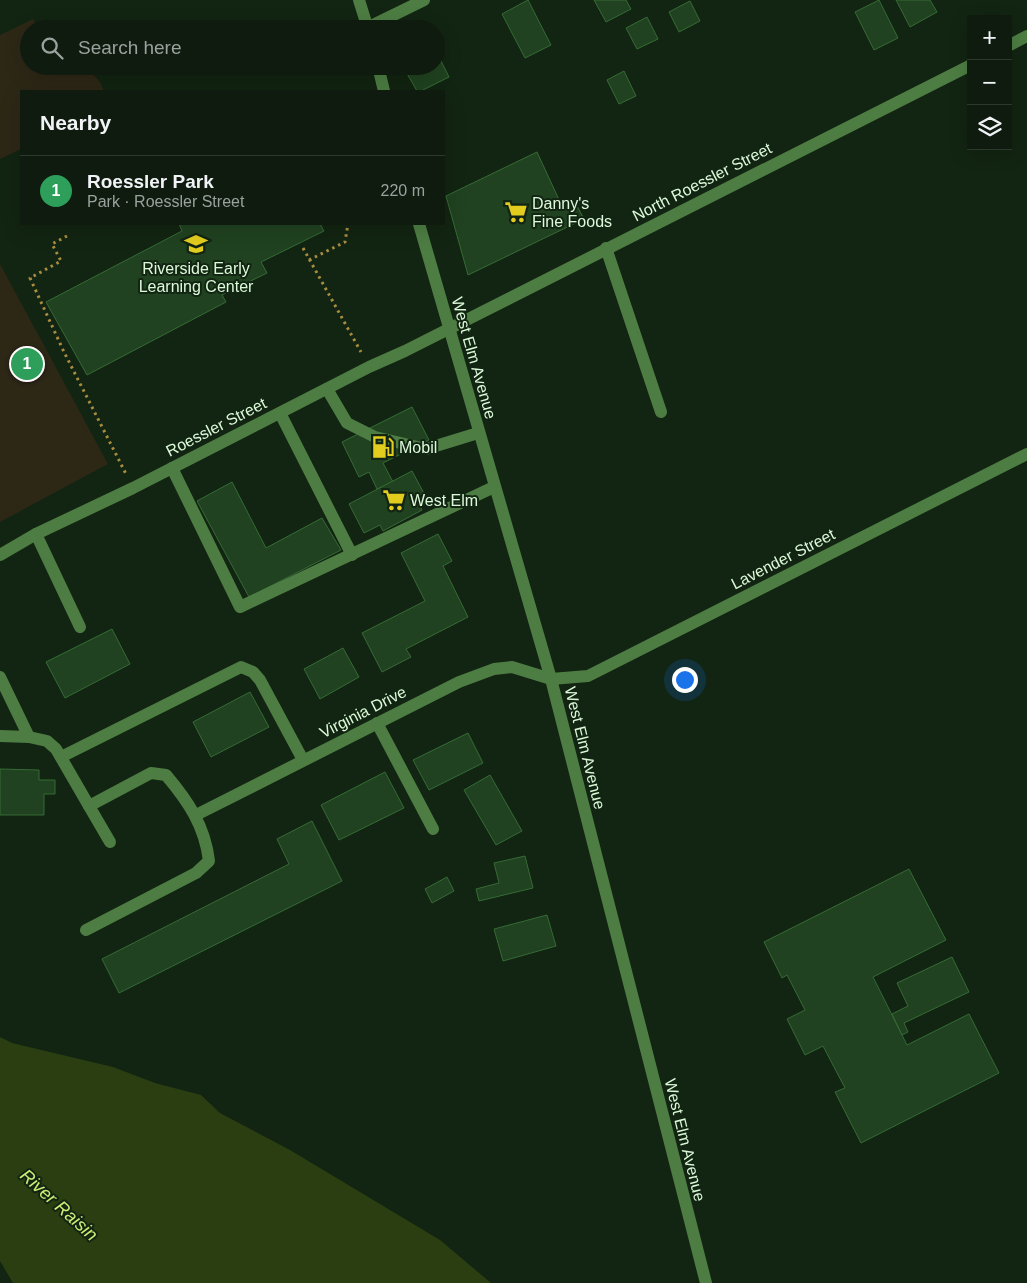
<!DOCTYPE html>
<html lang="en">
<head>
<meta charset="utf-8">
<style>
	:root { --surface:#0e1b0e; --page:#1c281c; --text:#f1f3f6; --muted:#9ba19e; --line:#2e392e; --accent:#0b8043 }
	body { margin:0; font-family:Helvetica,sans-serif; background:var(--page); color:var(--text) }
	.controls { position:absolute; right:15px; top:15px; display:grid; overflow:hidden; border-radius:0px; box-shadow:0 5px 20px #0002 }
	.controls button { width:45px; height:45px; display:grid; place-items:center; padding:0; border:0; border-bottom:1px solid var(--line); background:var(--surface); color:var(--text); font:25px sans-serif }
	.you { position:absolute; left:684px; top:679px; width:18px; height:18px; margin:-12px; border:4px solid #fff; border-radius:50%; background:#1a73e8; box-shadow:0 0 0 8px #1a73e833 }
	.badge { display:grid; place-items:center; width:32px; height:32px; border-radius:50%; background:var(--accent); color:#fff; font-size:16px; font-weight:700 }
	.pin { position:absolute; translate:-50% -50%; border:2px solid #fff; box-shadow:0 1px 5px #0006 }
	.list { margin:0; padding:0; list-style:none }
	h2 { display:flex; justify-content:space-between; align-items:center; height:65px; margin:0; padding:0 20px; font-size:21px }
	h2 small { font-size:16px; font-weight:400; color:var(--muted) }
	.list li { display:grid; grid-template-columns:32px 1fr auto; gap:15px; align-items:center; box-sizing:border-box; height:70px; padding:0 20px; border-top:1px solid var(--line) }
	.list b { display:block; font-size:19px; white-space:nowrap }
	.list p { margin:0; font-size:16px; white-space:nowrap; color:var(--muted) }
	.list em { font-size:16px; font-style:normal; color:var(--muted) }
	.icon { flex:none; width:28px; height:28px; fill:none; stroke:currentColor; stroke-width:2; stroke-linecap:round; stroke-linejoin:round }
	.map { position:relative; flex:none; width:1027px; height:1283px; overflow:hidden }
	.search { position:absolute; background:var(--surface); box-shadow:0 5px 20px #0002; left:20px; top:20px; width:425px; height:55px; display:flex; align-items:center; gap:12px; box-sizing:border-box; padding:0 18px; border-radius:28px; color:var(--muted); font-size:19px }
	.panel { position:absolute; background:var(--surface); box-shadow:0 5px 20px #0002; left:20px; top:90px; width:425px; height:135px; border-radius:0px }
	.map>svg:first-child { display:block }
</style>
</head>
<body>
<div class="map">
<svg width="1027" height="1283" viewBox="0 0 1027 1283">
	<rect width="100%" height="100%" fill="#122412"/>
	<g fill="#2d2716">
		<path d="M33 19 38 29H29V66C57 66 93 58 104 91H21V149L0 159V35Z"/>
		<path d="M0 264 108 464 0 522Z"/>
	</g>
	<path fill="#2a3e11" d="M0 1037 12 1043 113 1067 155 1083 201 1095 220 1113 290 1150 440 1240 491 1283H13L0 1261Z"/>
	<g fill="#204220" stroke="#366b35">
		<path d="M528 0 551 45 525 58 502 14Z"/>
		<path d="M594 0H626L631 9 606 22Z"/>
		<path d="M879 0 898 38 874 50 855 12Z"/>
		<path d="M896 0H930L937 12 910 27Z"/>
		<path d="M690 1 700 21 679 32 669 12Z"/>
		<path d="M647 17 658 39 637 49 626 28Z"/>
		<path d="M437 53 449 77 421 91H417L405 70 413 66H436Z"/>
		<path d="M624 71 636 96 619 104 607 80Z"/>
		<path d="M537 152 561 204 568 201 570 206 576 204 584 219 468 275 446 196Z"/>
		<path d="M179 224H320L324 231 261 262 267 273 222 295 226 302 87 375 46 302 182 231Z"/>
		<path d="M412 407 429 440 383 463 393 482 377 489 369 472 359 477 342 442Z"/>
		<path d="M412 471 427 499 418 503 422 510 383 531 380 525 364 533 349 504Z"/>
		<path d="M232 482 266 548 322 518 341 550 249 597 197 501Z"/>
		<path d="M438 534 452 561 443 566 468 617 406 649 411 657 382 672 362 633 425 601 401 553Z"/>
		<path d="M112 629 130 664 65 698 46 662Z"/>
		<path d="M343 648 359 677 320 699 304 669Z"/>
		<path d="M250 692 269 727 211 757 193 722Z"/>
		<path d="M468 733 483 763 429 790 413 760Z"/>
		<path d="M0 769 39 770V780H55V794H44V815H0Z"/>
		<path d="M385 772 404 808 339 840 321 805Z"/>
		<path d="M490 775 522 831 496 845 464 790Z"/>
		<path d="M312 821 342 881 119 993 102 959 289 864 277 839Z"/>
		<path d="M525 856 533 888 479 901 476 889 499 883 494 863Z"/>
		<path d="M909 869 946 940 873 977 907 1045 969 1014 999 1073 861 1143 835 1092 845 1088 823 1046 805 1055 787 1019 805 1010 787 975 782 978 764 942Z"/>
		<path d="M447 877 454 891 432 903 425 889Z"/>
		<path d="M547 915 556 946 503 961 494 929Z"/>
		<path d="M952 957 969 992 904 1023 908 1032 902 1035 892 1014 908 1006 897 983Z"/>
	</g>
	<g fill="none" stroke-linecap="round" stroke-linejoin="round">
		<g stroke="#a98d3f" stroke-width="3" stroke-dasharray="2.5 4" stroke-linecap="butt">
			<path d="M67 236 52 244 61 261 30 278 64 352 126 474"/>
			<path d="M303 248 361 352"/>
			<path d="M309 260 345 242 348 224"/>
		</g>
		<g stroke="#4d7d43" stroke-width="12">
			<path d="M359 0 368 29"/>
			<path d="M367 28 424 0"/>
			<path d="M1008 46 1027 36"/>
			<path d="M378 66 384 91"/>
			<path d="M419 224 551 679 706 1283"/>
			<path d="M606 248 661 412"/>
			<path d="M327 389 347 423 375 437 426 449 478 433"/>
			<path d="M280 413 352 555"/>
			<path d="M172 468 240 607 494 487"/>
			<path d="M36 534 80 627"/>
			<path d="M0 555 36 534 133 488 369 367 405 351 971 65"/>
			<path d="M0 677 29 737 0 736"/>
			<path d="M377 723 433 829"/>
			<path d="M29 737 47 741 56 749 89 806"/>
			<path d="M61 757 241 667 253 672 260 680 303 760"/>
			<path d="M196 815 459 682 494 669 512 667 551 679 588 676 1027 454"/>
			<path d="M86 930 196 873 209 861C205 826 188 801 166 775L151 773 89 806 110 842"/>
		</g>
	</g>
	<defs>
		<symbol id="supermarket-bare" viewBox="-9 -9 18 18"><path d="M-6-5.5h2.5l.6 2H6L4.5 2H-2.5L-4.4-4H-6ZM-1.5 3.2a1.3 1.3 0 1 0 .1 0ZM3 3.2a1.3 1.3 0 1 0 .1 0Z" fill="#e2cd1e" stroke="#122412" stroke-width="2.5" paint-order="stroke"/></symbol>
		<symbol id="school-bare" viewBox="-9 -9 18 18"><path d="M0-5L7-2L0 1L-7-2ZM-4 1L0 2.5L4 1V4Q0 6-4 4Z" fill="#e2cd1e" stroke="#122412" stroke-width="2.5" paint-order="stroke"/></symbol>
		<symbol id="fuel-bare" viewBox="-9 -9 18 18"><path d="M-5.5-6h7V0h2V4h1.3V-2.5L3-4.5l.8-.8L6-3V5H2.5V1h-1V6h-7ZM-4.2-4.7v3.2H.2V-4.7Z" fill="#e2cd1e" stroke="#122412" stroke-width="2.5" paint-order="stroke"/></symbol>
	</defs>
	<g fill-rule="evenodd">
		<use href="#supermarket-bare" x="500" y="196" width="32" height="32"/>
		<use href="#school-bare" x="180" y="228" width="32" height="32"/>
		<use href="#fuel-bare" x="367" y="431" width="32" height="32"/>
		<use href="#supermarket-bare" x="378" y="484" width="32" height="32"/>
	</g>
	<g text-anchor="middle" dominant-baseline="central" stroke-width="4" stroke-linejoin="round" paint-order="stroke">
		<g font-size="16" fill="#dcfad9" stroke="#122412">
			<text transform="translate(702 182) rotate(-27)">North Roessler Street</text>
			<text transform="translate(474 358) rotate(74)">West Elm Avenue</text>
			<text transform="translate(216 427) rotate(-27)">Roessler Street</text>
			<text transform="translate(783 559) rotate(-27)">Lavender Street</text>
			<text transform="translate(363 712) rotate(-27)">Virginia Drive</text>
			<text transform="translate(585 748) rotate(76)">West Elm Avenue</text>
			<text transform="translate(685 1140) rotate(76)">West Elm Avenue</text>
		</g>
		<g font-size="16" fill="#dcfad9" stroke="#122412" text-anchor="start">
			<text x="532" y="203">Danny's<tspan x="532" dy="18">Fine Foods</tspan></text>
			<text x="196" y="268" text-anchor="middle">Riverside Early<tspan x="196" dy="18">Learning Center</tspan></text>
			<text x="399" y="447">Mobil</text>
			<text x="410" y="500">West Elm</text>
		</g>
		<g font-size="18" font-style="italic" fill="#ceed74" stroke="#122412">
			<text transform="translate(59 1205) rotate(42)">River Raisin</text>
		</g>
	</g>
</svg>
<div class="controls">
<button>+</button>
<button>−</button>
<button><svg class="icon" aria-label="layers" viewBox="0 0 24 24"><path d="M12 4l9 5-9 5-9-5zM3 14l9 5 9-5"/></svg></button>
</div>
<div class="you"></div>
<div class="pin badge" style="left:27px;top:364px;background:#2e9e5b">1</div>
<div class="search"><svg class="icon" aria-label="search" viewBox="0 0 24 24"><circle cx="10" cy="10" r="6"/><path d="M15 15l6 6"/></svg>Search here</div>
<section class="panel">
<h2>Nearby<small></small></h2>
<ul class="list">
<li><span class="badge" style="background:#2e9e5b">1</span><div><b>Roessler Park</b><p>Park · Roessler Street</p></div><em>220 m</em></li>
</ul>
</section>
</div>
</body>
</html>
